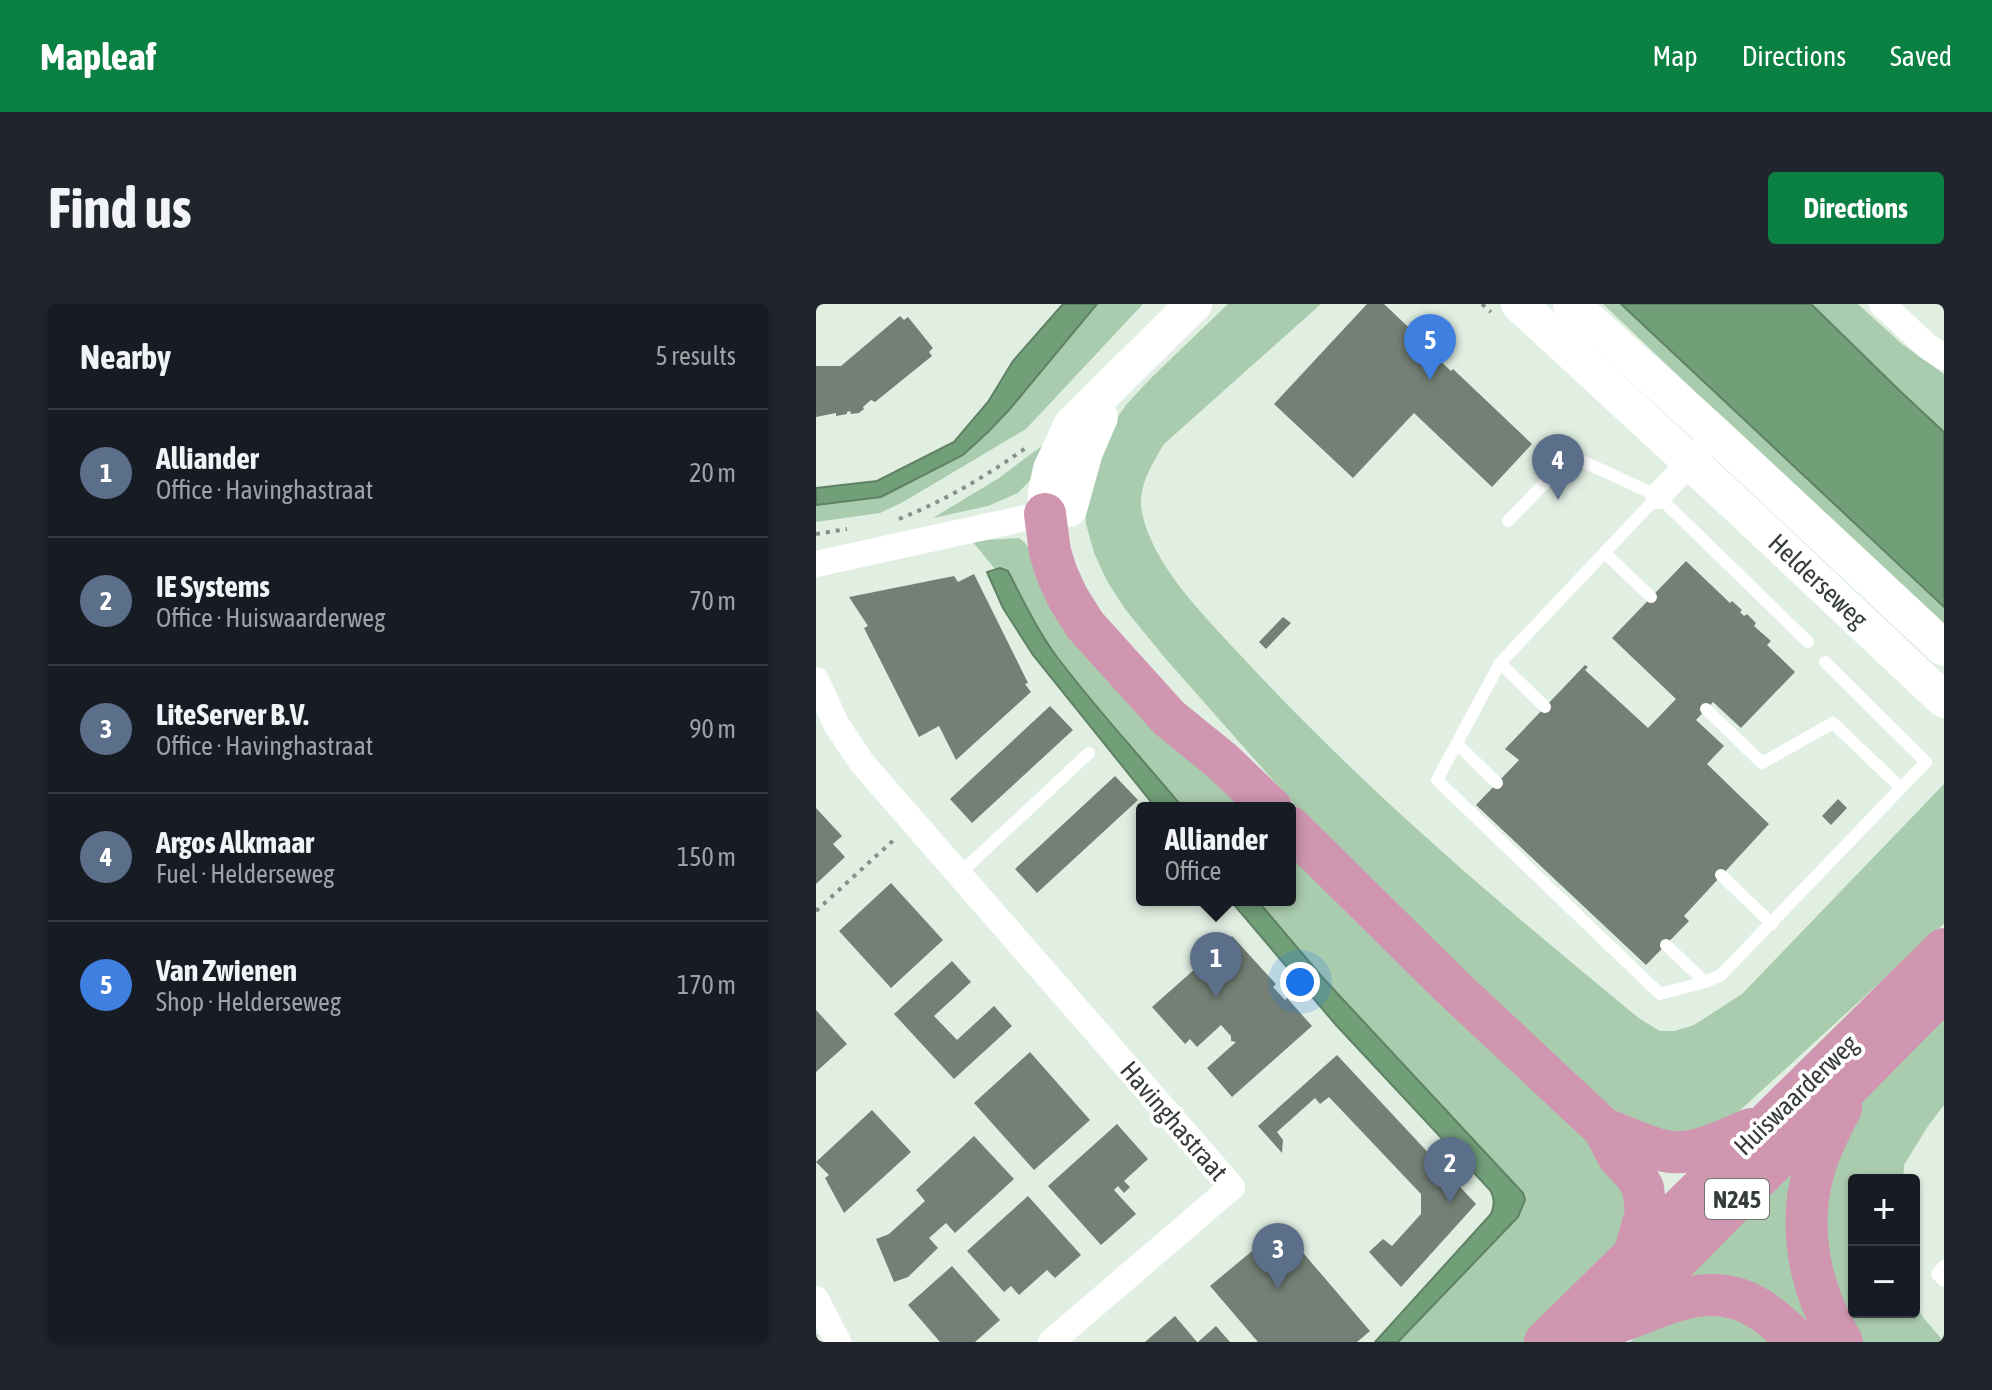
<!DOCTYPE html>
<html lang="en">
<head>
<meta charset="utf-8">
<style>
	:root { --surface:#171b24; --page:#20242c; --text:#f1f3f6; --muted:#9ea1a6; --line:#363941; --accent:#0b8043 }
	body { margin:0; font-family:"Asap Condensed",sans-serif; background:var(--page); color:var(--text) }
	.controls { position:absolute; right:24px; bottom:24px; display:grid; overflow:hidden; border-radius:8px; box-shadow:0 2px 6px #0004 }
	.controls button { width:72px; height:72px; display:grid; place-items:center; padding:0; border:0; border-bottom:2px solid var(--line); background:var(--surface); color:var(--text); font:40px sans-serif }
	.you { position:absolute; left:484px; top:678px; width:28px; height:28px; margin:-20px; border:6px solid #fff; border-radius:50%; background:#1a73e8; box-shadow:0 0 0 12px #1a73e833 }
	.badge { display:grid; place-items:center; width:52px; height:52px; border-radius:50%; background:var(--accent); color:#fff; font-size:26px; font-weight:700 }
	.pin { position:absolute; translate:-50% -66px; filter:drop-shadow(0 2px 4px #0008) }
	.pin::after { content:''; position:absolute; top:42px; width:28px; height:24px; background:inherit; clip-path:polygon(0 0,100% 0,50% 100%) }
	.popup { position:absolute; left:320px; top:498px; width:160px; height:104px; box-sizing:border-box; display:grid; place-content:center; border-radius:8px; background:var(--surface); filter:drop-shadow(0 2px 6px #0005); font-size:26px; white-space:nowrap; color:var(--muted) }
	.popup b { font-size:30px; color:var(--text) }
	.popup::after { content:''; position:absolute; left:50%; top:100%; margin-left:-16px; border:16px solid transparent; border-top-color:var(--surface) }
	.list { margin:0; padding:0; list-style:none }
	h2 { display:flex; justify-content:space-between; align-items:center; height:104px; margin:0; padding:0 32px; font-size:34px }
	h2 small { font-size:26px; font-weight:400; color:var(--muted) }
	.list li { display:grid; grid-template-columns:52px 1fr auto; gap:24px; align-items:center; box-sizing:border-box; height:128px; padding:0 32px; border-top:2px solid var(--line) }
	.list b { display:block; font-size:30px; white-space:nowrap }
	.list p { margin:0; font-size:26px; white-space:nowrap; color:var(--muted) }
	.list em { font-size:26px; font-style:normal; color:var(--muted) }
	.map { position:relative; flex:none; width:1128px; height:1038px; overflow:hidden; border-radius:8px }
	header { display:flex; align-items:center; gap:48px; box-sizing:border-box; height:112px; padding:0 40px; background:var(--accent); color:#fff }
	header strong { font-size:38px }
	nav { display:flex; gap:44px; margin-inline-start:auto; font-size:28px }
	.intro { display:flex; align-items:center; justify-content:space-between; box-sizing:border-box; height:192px; padding:0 48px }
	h1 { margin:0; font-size:56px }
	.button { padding:20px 36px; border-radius:8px; background:var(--accent); color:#fff; font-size:28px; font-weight:700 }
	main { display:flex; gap:48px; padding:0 48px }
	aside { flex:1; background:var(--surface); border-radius:8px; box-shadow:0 2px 6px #0004 }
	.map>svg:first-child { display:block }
</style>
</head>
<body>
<header>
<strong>Mapleaf</strong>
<nav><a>Map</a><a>Directions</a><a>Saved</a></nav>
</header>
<div class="intro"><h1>Find us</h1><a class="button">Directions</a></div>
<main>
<aside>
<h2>Nearby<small>5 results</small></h2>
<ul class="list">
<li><span class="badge" style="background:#5c6f8a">1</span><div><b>Alliander</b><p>Office · Havinghastraat</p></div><em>20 m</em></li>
<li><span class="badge" style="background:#5c6f8a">2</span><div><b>IE Systems</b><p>Office · Huiswaarderweg</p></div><em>70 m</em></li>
<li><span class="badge" style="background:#5c6f8a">3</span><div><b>LiteServer B.V.</b><p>Office · Havinghastraat</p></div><em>90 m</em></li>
<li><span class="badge" style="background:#5c6f8a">4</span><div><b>Argos Alkmaar</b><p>Fuel · Helderseweg</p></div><em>150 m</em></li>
<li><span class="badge" style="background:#3f7fe0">5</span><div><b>Van Zwienen</b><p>Shop · Helderseweg</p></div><em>170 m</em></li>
</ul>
</aside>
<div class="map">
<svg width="1128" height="1038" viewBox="0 0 1128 1038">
	<rect width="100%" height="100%" fill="#e1efe2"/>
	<g fill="#aaccae">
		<path d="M281 0H327L210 125 87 198 64 209 0 218V201L65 193 147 151 172 128 193 106Z"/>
		<path d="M412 0H505L348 140C336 160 321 184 326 208 336 262 393 317 429 356 550 487 686 602 824 715L844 727H859L878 721 926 690 1128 480V620L920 810 877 837 807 819 501 526 349 354 309 305 291 277 278 249 270 220 269 198 290 129 310 101 335 74Z"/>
		<path d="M787 0H805L1128 303V324Z"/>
		<path d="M995 0H1042L1086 40 1128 70V128L1085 88Z"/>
		<path d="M227 141 221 169 202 189 172 202 117 214 183 174Z"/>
		<path d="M203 234 210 240 432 504H367C325 453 280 405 241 352 220 324 203 293 184 264L179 265 156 237Z"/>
		<path d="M474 546 771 833 816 891 809 934 709 1038H582L702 913 707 889 507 674 441 596H474Z"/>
		<path d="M1128 707V801L1112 822 1088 861 1087 876H1038V1008H1098V998L1106 1012 1128 1038H1045L1010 961 1012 875 1042 802Z"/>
		<path d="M984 853 1004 1034 854 986Z"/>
		<path d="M899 1003 967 1038H814L823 1030Z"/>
	</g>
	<g fill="#719f78" stroke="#5f8164" stroke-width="2">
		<path d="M247 0H281L193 106 172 128 147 151 65 193 0 201V184L61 177 138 138 172 98 197 57Z"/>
		<path d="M805 0H995L1085 88 1128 128V303Z"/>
		<path d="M184 264 192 267C207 296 221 326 241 353 280 405 325 453 367 504H340L217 351 187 304 171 268Z"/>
		<path d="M414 596H441L507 674 707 889 709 896 702 913 582 1038H559L675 910C679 901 679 894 674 886L520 721Z"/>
	</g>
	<g fill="#748075">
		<path d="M551 0H568L625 54 623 56 635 67 637 65 716 140 676 183 598 109 537 174 458 100Z"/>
		<path d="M84 12 88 16 92 13 117 44 113 48 116 52 59 98 55 96 47 103 48 105 43 109 35 110 34 107 31 108V110L20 112V109L0 113V62H25Z"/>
		<path d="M870 257 914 299 916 297 926 306 924 308 928 312 931 310 940 319 938 322 955 337 951 341 979 368 925 424 897 398 880 416 908 442 891 460 953 520 868 612 873 617 830 661 660 501 703 456 689 445 769 361 772 363 769 366 832 424 860 395 796 334Z"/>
		<path d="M158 270 212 379 209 380 215 388 140 456 123 422 103 433 48 324 52 322 33 293 138 272 142 278Z"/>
		<path d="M467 313 475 319 450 345 443 338Z"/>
		<path d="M234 402 257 426 156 519 134 495Z"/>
		<path d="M299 472 322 496 221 589 199 565Z"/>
		<path d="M1022 495 1031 504 1015 521 1006 512Z"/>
		<path d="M0 504 26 532 17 540 29 553 0 580Z"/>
		<path d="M75 579 127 636 75 684 23 627Z"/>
		<path d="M416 632 460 680 457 683 469 696 471 694 496 722 416 793 391 764 420 738 415 737V732L405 721 381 743 374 735 369 740 336 703Z"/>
		<path d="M136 657 155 678 118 712 141 736 178 702 196 722 138 775 78 710Z"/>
		<path d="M0 706 31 740 0 768Z"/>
		<path d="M214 748 274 816 218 866 158 799Z"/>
		<path d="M521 751 660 900 585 983 553 948 567 935 576 942 605 910V890L513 793 504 800 499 794 461 828 467 836 466 849 442 822Z"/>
		<path d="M56 806 95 848 28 909 9 874 13 871 0 858Z"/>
		<path d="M301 820 332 855 308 877 314 883 308 889 302 882 298 886 320 910 285 941 232 882Z"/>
		<path d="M158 832 198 875 139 929 130 919 113 934 122 944 92 973 78 978 60 935 73 930 109 897 100 886Z"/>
		<path d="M212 892 265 951 239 974 231 966 203 991 195 982 188 988 151 947Z"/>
		<path d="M465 923 554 1027 541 1038H442L394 982Z"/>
		<path d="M136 962 184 1016 159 1038H124L92 1001Z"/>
		<path d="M359 1012 381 1038H329Z"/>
		<path d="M400 1022 414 1038H382Z"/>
	</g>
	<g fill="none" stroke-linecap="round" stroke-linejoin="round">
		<g stroke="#869087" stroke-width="4" stroke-dasharray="4 6" stroke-linecap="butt">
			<path d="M666 0 675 8"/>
			<path d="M83 215C128 197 171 172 211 143"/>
			<path d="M0 230 31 225"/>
			<path d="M0 607 81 533"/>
		</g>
		<g stroke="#fff" stroke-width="12">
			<path d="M842 192 684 359 621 476 844 690 889 678 905 671 1110 458 1009 358"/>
			<path d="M692 217 755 152 842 192 992 338"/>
			<path d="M789 249 835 293"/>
			<path d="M684 359 729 403"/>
			<path d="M890 405 946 459 1017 419 1085 484"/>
			<path d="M642 441 681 479"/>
			<path d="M142 571 273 449"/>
			<path d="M905 571 956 620"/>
			<path d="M850 641 889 678"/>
			<path d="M1128 962 1121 970 1128 977"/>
		</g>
		<g stroke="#fff" stroke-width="26">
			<path d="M1066 0 1111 42 1128 53"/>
			<path d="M842 192 886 145"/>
			<path d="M0 260 241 207"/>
			<path d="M0 376 20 420 46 459 416 883 235 1038"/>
			<path d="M0 995 22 1038"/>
		</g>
		<g stroke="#fff" stroke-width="36">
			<path d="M703 0 924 204 1128 396"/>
			<path d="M755 0 900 131 1128 344"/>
			<path d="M253 205 269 148 284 113"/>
			<path d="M229 210 230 189 235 165 256 120 378 0"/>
		</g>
		<g stroke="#d096b0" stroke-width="42">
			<path d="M229 210 234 248 241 270 252 294 269 321 353 414 406 457 455 504"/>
			<path d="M474 523 635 682 788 825 802 852 821 873 827 884 830 908 819 948"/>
			<path d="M1025 804C1015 824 1004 844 998 866 981 924 994 987 1026 1038"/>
			<path d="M788 825C809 832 828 843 849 847 878 853 908 836 935 825"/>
			<path d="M808 1016C854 999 898 975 945 1006 959 1015 971 1027 983 1038"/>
			<path d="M729 1038 1128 645"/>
			<path d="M780 1038 1128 686"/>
		</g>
	</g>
	<g text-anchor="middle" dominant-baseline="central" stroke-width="8" stroke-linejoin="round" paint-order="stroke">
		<rect fill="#fff" stroke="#727673" stroke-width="2" x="889" y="875" width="64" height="40" rx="6"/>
		<g font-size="24" font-weight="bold" fill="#363c37">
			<text x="921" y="895">N245</text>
		</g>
		<g font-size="26" fill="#363c37" stroke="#fff">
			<text transform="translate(1002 277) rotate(43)">Helderseweg</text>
			<text transform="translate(980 791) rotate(-44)">Huiswaarderweg</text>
			<text transform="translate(358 817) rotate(49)">Havinghastraat</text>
		</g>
	</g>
</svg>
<div class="controls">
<button>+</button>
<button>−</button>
</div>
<div class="you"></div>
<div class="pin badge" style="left:400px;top:694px;background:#5c6f8a">1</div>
<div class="popup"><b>Alliander</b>Office</div>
<div class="pin badge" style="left:634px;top:899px;background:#5c6f8a">2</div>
<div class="pin badge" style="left:462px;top:985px;background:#5c6f8a">3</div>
<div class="pin badge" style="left:742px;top:196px;background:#5c6f8a">4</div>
<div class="pin badge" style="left:614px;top:76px;background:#3f7fe0">5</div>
</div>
</main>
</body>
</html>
